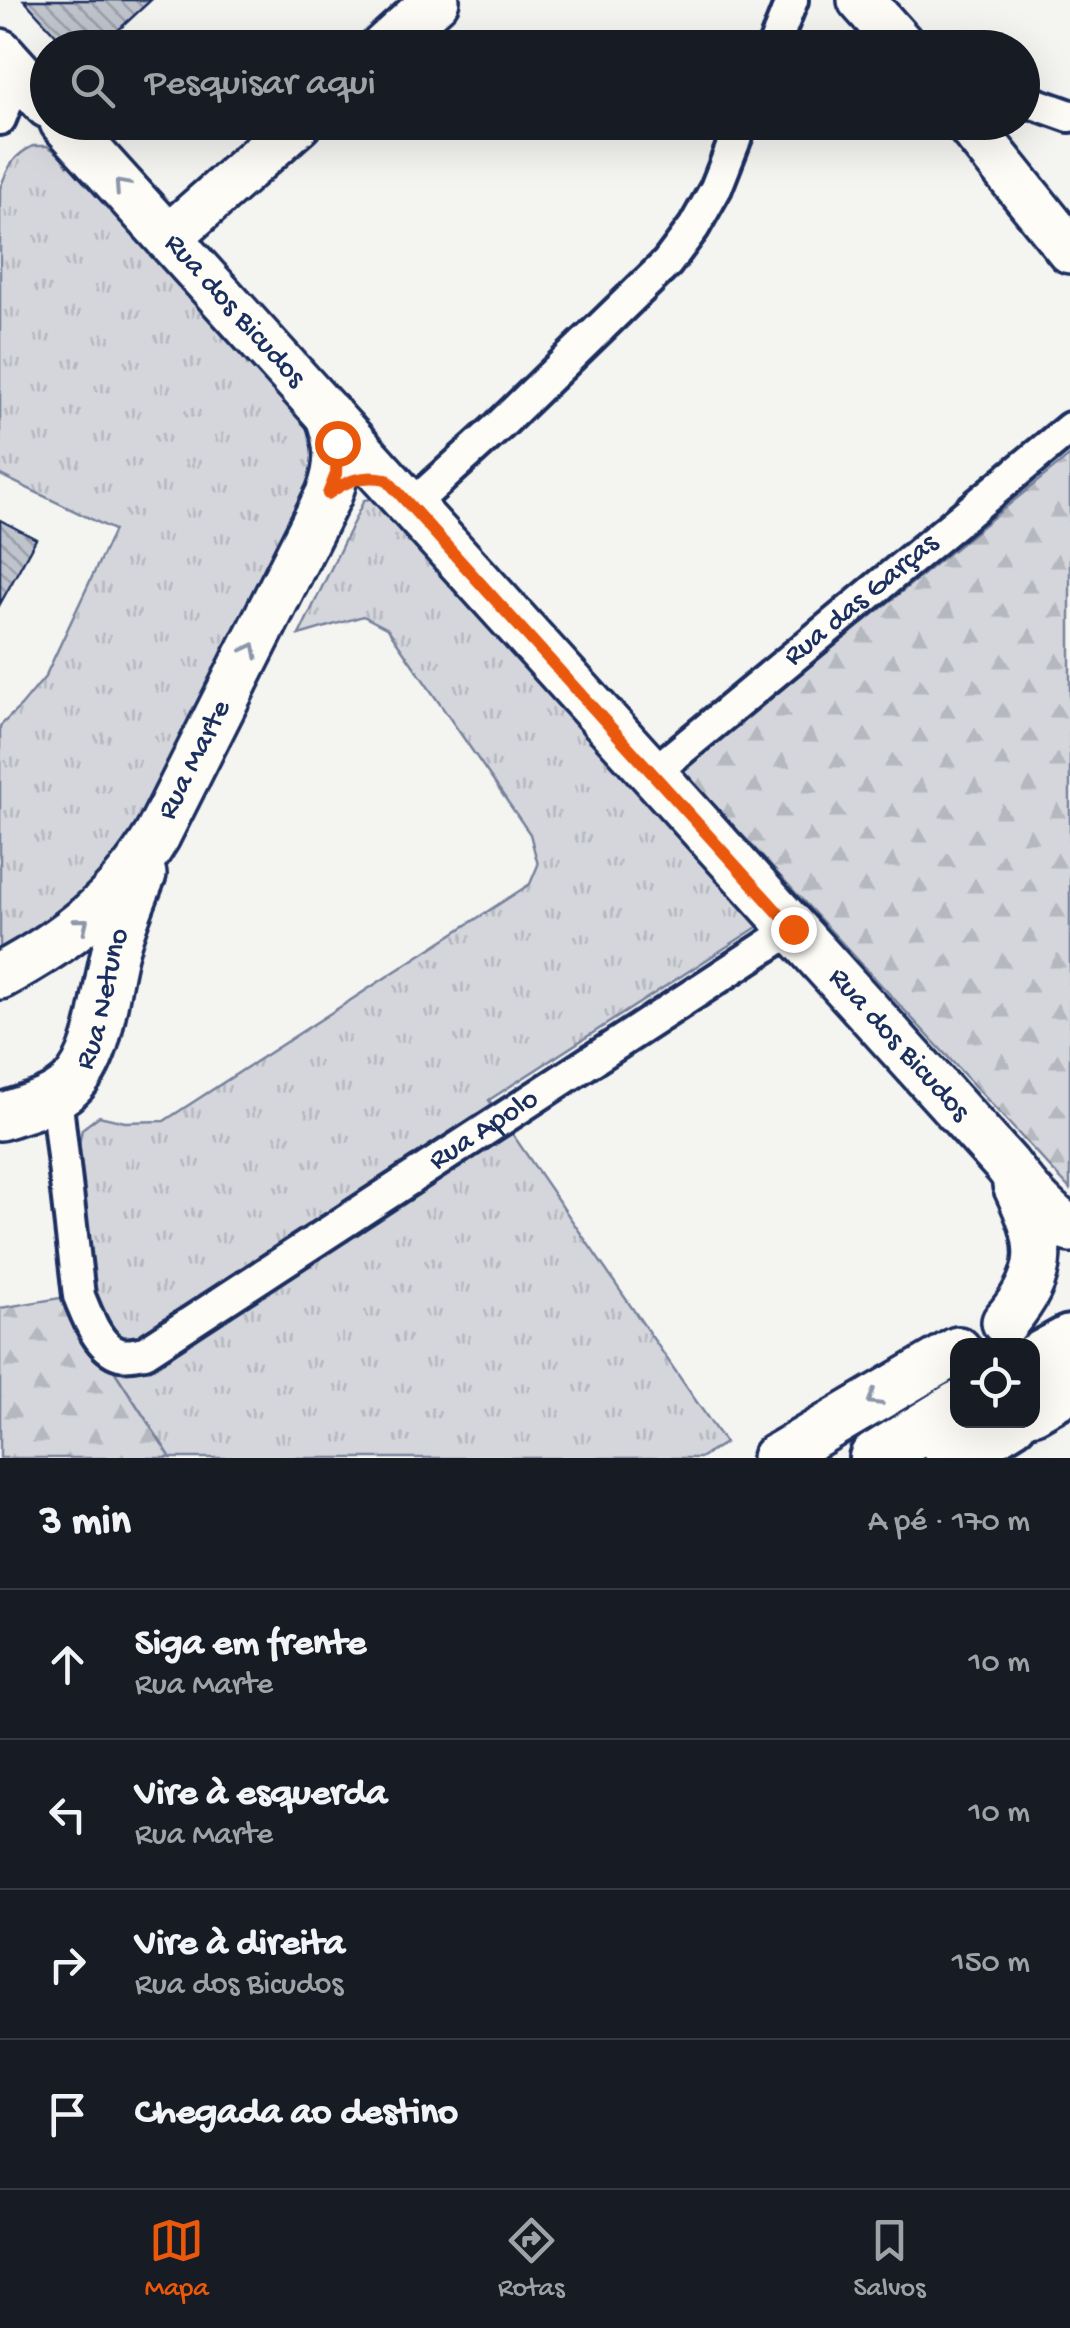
<!DOCTYPE html>
<html lang="pt">
<head>
<meta charset="utf-8">
<style>
	:root { --surface:#171b24; --page:#20242c; --text:#f1f3f6; --muted:#9ea1a6; --line:#363941; --accent:#ea580c }
	body { margin:0; font-family:"Gochi Hand",sans-serif; background:var(--page); color:var(--text) }
	.controls { position:absolute; right:30px; bottom:30px; display:grid; overflow:hidden; border-radius:20px; box-shadow:0 10px 40px #0002 }
	.controls button { width:90px; height:90px; display:grid; place-items:center; padding:0; border:0; border-bottom:2px solid var(--line); background:var(--surface); color:var(--text); font:50px sans-serif }
	.stop { position:absolute; width:30px; height:30px; margin:-22px; border:8px solid #ea580c; border-radius:50%; background:#fff }
	.stop.end { background:#ea580c; border-color:#fff; box-shadow:0 2px 10px #0008 }
	.list { margin:0; padding:0; list-style:none }
	h2 { display:flex; justify-content:space-between; align-items:center; height:130px; margin:0; padding:0 40px; font-size:42px }
	h2 small { font-size:32px; font-weight:400; color:var(--muted) }
	.list li { display:grid; grid-template-columns:65px 1fr auto; gap:30px; align-items:center; box-sizing:border-box; height:150px; padding:0 40px; border-top:2px solid var(--line) }
	.list b { display:block; font-size:38px; white-space:nowrap }
	.list p { margin:0; font-size:32px; white-space:nowrap; color:var(--muted) }
	.list em { font-size:32px; font-style:normal; color:var(--muted) }
	.icon { flex:none; width:55px; height:55px; fill:none; stroke:currentColor; stroke-width:2; stroke-linecap:round; stroke-linejoin:round }
	.map { position:relative; flex:none; width:1070px; height:1458px; overflow:hidden }
	.search { position:absolute; background:var(--surface); box-shadow:0 10px 40px #0002; left:30px; right:30px; top:30px; height:110px; display:flex; align-items:center; gap:25px; box-sizing:border-box; padding:0 35px; border-radius:55px; color:var(--muted); font-size:38px }
	.sheet { height:730px; background:var(--surface) }
	nav { display:flex; justify-content:space-around; align-items:center; box-sizing:border-box; height:140px; border-top:2px solid var(--line); background:var(--surface); font-size:28px; color:var(--muted) }
	nav a { display:grid; justify-items:center; gap:5px }
	nav .on { color:var(--accent) }
	.map>svg:first-child { display:block }
</style>
</head>
<body>
<div class="map">
<svg width="1070" height="1458" viewBox="0 0 1070 1458">
	<defs>
		<pattern id="grass-tufts" width="24" height="20" patternUnits="userSpaceOnUse" patternTransform="scale(2.5)"><rect width="24" height="20" fill="#d4d6db"/><path d="M3 7l-1-3M5 7V3M7 7l1-3M15 17l-1-3M17 17v-4M19 17l1-3" fill="none" stroke="#b5b8be"/></pattern>
		<pattern id="forest-firs" width="22" height="20" patternUnits="userSpaceOnUse" patternTransform="scale(2.5)"><rect width="22" height="20" fill="#d4d6db"/><path d="M5 1l3.5 6h-7zM16 11l3.5 6h-7z" fill="#b5b8be"/></pattern>
		<pattern id="building-back-hatch" width="6" height="6" patternUnits="userSpaceOnUse" patternTransform="scale(2.5)"><rect width="6" height="6" fill="#bfc3cc"/><path d="M-1 5l2 2M0 0l6 6M5-1l2 2" fill="none" stroke="#9a9fa9"/></pattern>
	</defs>
	<rect width="100%" height="100%" fill="#f4f4f1"/>
	<filter id="ink" filterUnits="userSpaceOnUse"><feTurbulence type="fractalNoise" baseFrequency=".01" numOctaves="2"/><feDisplacementMap in="SourceGraphic" scale="20" xChannelSelector="R" yChannelSelector="G"/><feConvolveMatrix kernelMatrix="1 2 1 2 8 2 1 2 1" color-interpolation-filters="sRGB"/></filter>
	<g filter="url(#ink)">
		<g fill="url(#grass-tufts)" stroke="#78829c" stroke-width="2.5">
			<path d="M33 146H47L58 153 308 414 324 453 135 854 0 960V726L21 706 45 677 114 530 0 475V188C8 168 12 156 33 146Z"/>
			<path d="M385 496 765 922 489 1100 725 1443 700 1458H171L66 1297 77 1155 82 1129 99 1116 125 1122 164 1121 530 884 538 865 530 834 388 629 363 616 299 635 364 500Z"/>
		</g>
		<g fill="url(#forest-firs)" stroke="#78829c" stroke-width="2.5">
			<path d="M1070 455V1189L682 770Z"/>
			<path d="M66 1297 171 1458H0V1308Z"/>
		</g>
		<g fill="url(#building-back-hatch)" stroke="#1b2f5e" stroke-width="2.5">
			<path d="M24 0H151L99 48H68Z"/>
			<path d="M0 520 36 539 0 604Z"/>
		</g>
		<g fill="none" stroke-linecap="round" stroke-linejoin="round">
			<defs>
				<g id="street">
					<path d="M773 48 792 0"/>
					<path d="M1022 99 1070 116"/>
					<path d="M0 119 19 73"/>
					<path d="M411 506 499 426 667 263 694 227 716 188 742 122"/>
					<path id="s1" d="M652 774 1070 428"/>
					<path id="s2" d="M56 1096 79 1296C87 1315 98 1348 120 1354 129 1356 137 1353 145 1352L793 929"/>
				</g>
				<g id="secondary">
					<path d="M861 0 904 48"/>
					<path d="M383 48 436 0"/>
					<path d="M0 52 48 105"/>
					<path id="s3" d="M63 122 1007 1165C1025 1189 1045 1213 1070 1229"/>
					<path d="M967 122 1070 250"/>
					<path d="M168 238 299 122"/>
					<path id="s4" d="M0 976C67 940 117 902 157 836L329 494C340 465 339 444 328 414"/>
					<path id="s5" d="M0 1117C24 1108 50 1104 70 1086 101 1057 104 995 114 955 121 927 132 901 143 874"/>
					<path d="M1005 1322C1048 1272 1043 1242 1016 1185"/>
					<path d="M775 1458 958 1350"/>
				</g>
				<g id="primary">
					<path d="M1032 1362 1070 1341"/>
					<path d="M1032 1408 1070 1386"/>
					<path d="M875 1458 958 1407"/>
					<path d="M951 1458 1012 1420"/>
				</g>
			</defs>
			<use href="#street" stroke="#1b2f5e" stroke-width="38"/>
			<use href="#secondary" stroke="#1b2f5e" stroke-width="52"/>
			<use href="#primary" stroke="#1b2f5e" stroke-width="58"/>
			<use href="#street" stroke="#fdfcf7" stroke-width="30"/>
			<use href="#secondary" stroke="#fdfcf7" stroke-width="45"/>
			<use href="#primary" stroke="#fdfcf7" stroke-width="50"/>
		</g>
		<defs><path id="oneway-chevron" d="M-2-3.5L2.5 0L-2 3.5" fill="none" stroke-width="1.6" stroke-linecap="round" stroke-linejoin="round" transform="scale(2.5)"/></defs>
		<g stroke="#8c96aa">
			<use href="#oneway-chevron" transform="translate(121 186) rotate(-132)"/>
			<use href="#oneway-chevron" transform="translate(251 650) rotate(-63)"/>
			<use href="#oneway-chevron" transform="translate(82 924) rotate(-39)"/>
			<use href="#oneway-chevron" transform="translate(874 1399) rotate(149)"/>
		</g>
	</g>
	<g fill="none" stroke-linecap="round" stroke-linejoin="round" filter="url(#ink)">
		<path stroke="#ea580c" stroke-width="12" d="M337 443 336 474 328 494C346 481 363 474 386 479L793 929"/>
	</g>
	<g text-anchor="middle" dominant-baseline="central" stroke-width="9" stroke-linejoin="round" paint-order="stroke">
		<g font-size="30" fill="#1b2f5e" stroke="#fdfcf7">
			<text stroke="none"><textPath href="#s3" startOffset="255">Rua dos Bicudos</textPath></text>
			<text stroke="none"><textPath href="#s1" startOffset="272">Rua das Garças</textPath></text>
			<text stroke="none"><textPath href="#s4" startOffset="298">Rua Marte</textPath></text>
			<text stroke="none"><textPath href="#s5" startOffset="172">Rua Netuno</textPath></text>
			<text stroke="none"><textPath href="#s3" startOffset="1245">Rua dos Bicudos</textPath></text>
			<text stroke="none"><textPath href="#s2" startOffset="705">Rua Apolo</textPath></text>
		</g>
	</g>
</svg>
<div class="controls">
<button><svg class="icon" aria-label="locate" viewBox="0 0 24 24"><circle cx="12" cy="12" r="6"/><path d="M12 2v4M12 18v4M2 12h4M18 12h4"/></svg></button>
</div>
<div class="stop" style="left:337px;top:443px"></div>
<div class="stop end" style="left:793px;top:929px"></div>
<div class="search"><svg class="icon" aria-label="search" viewBox="0 0 24 24"><circle cx="10" cy="10" r="6"/><path d="M15 15l6 6"/></svg>Pesquisar aqui</div>
</div>
<section class="sheet">
<h2>3 min<small>A pé · 170 m</small></h2>
<ul class="list">
<li><svg class="icon" aria-label="ahead" viewBox="0 0 24 24"><path d="M12 20V5M6 11l6-6 6 6"/></svg><div><b>Siga em frente</b><p>Rua Marte</p></div><em>10 m</em></li>
<li><svg class="icon" aria-label="left" viewBox="0 0 24 24"><path d="M17 20v-9H6M10 6l-5 5 5 5"/></svg><div><b>Vire à esquerda</b><p>Rua Marte</p></div><em>10 m</em></li>
<li><svg class="icon" aria-label="right" viewBox="0 0 24 24"><path d="M7 20v-9h11M14 6l5 5-5 5"/></svg><div><b>Vire à direita</b><p>Rua dos Bicudos</p></div><em>150 m</em></li>
<li><svg class="icon" aria-label="arrive" viewBox="0 0 24 24"><path d="M6 21V4h12l-3 4 3 4H6"/></svg><div><b>Chegada ao destino</b></div></li>
</ul>
</section>
<nav>
<a class="on"><svg class="icon" aria-label="map" viewBox="0 0 24 24"><path d="M3 6l6-2 6 2 6-2v14l-6 2-6-2-6 2zM9 4v14M15 6v14"/></svg>Mapa</a>
<a><svg class="icon" aria-label="directions" viewBox="0 0 24 24"><path d="M12 3l9 9-9 9-9-9zM9 14v-3h6M13 9l2 2-2 2"/></svg>Rotas</a>
<a><svg class="icon" aria-label="saved" viewBox="0 0 24 24"><path d="M7 4h10v16l-5-4-5 4z"/></svg>Salvos</a>
</nav>
</body>
</html>
